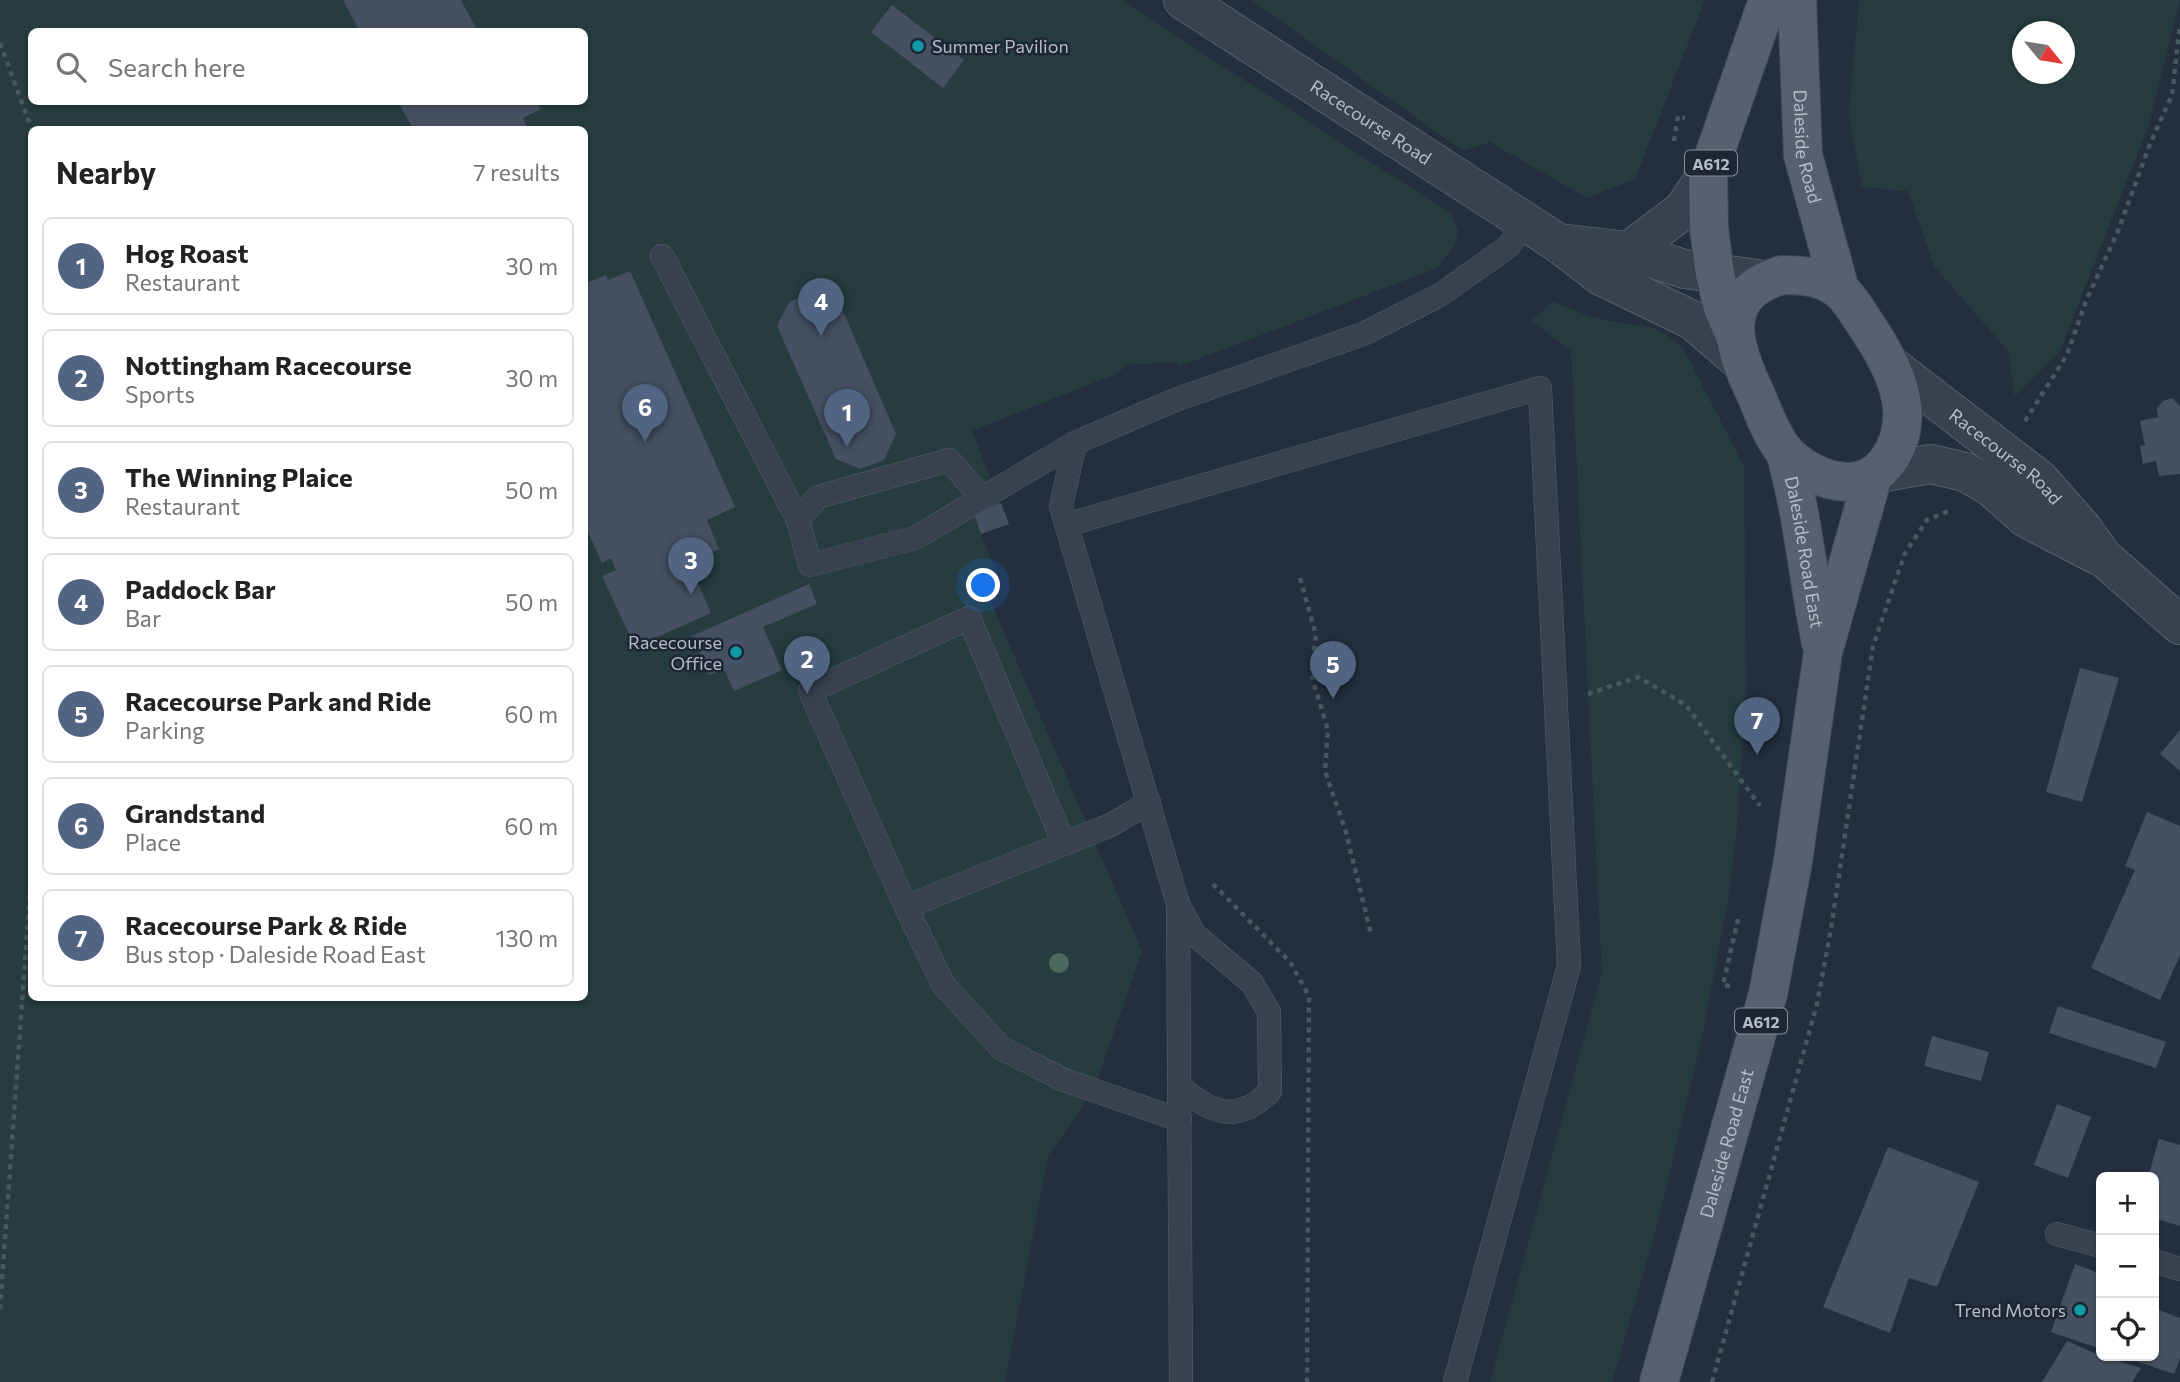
<!DOCTYPE html>
<html lang="en">
<head>
<meta charset="utf-8">
<style>
	:root { --surface:#fff; --page:#f6f6f6; --text:#222; --muted:#767676; --line:#e0e0e0; --accent:#516482 }
	body { margin:0; font-family:Commissioner,sans-serif; background:var(--page); color:var(--text) }
	.controls { position:absolute; right:21px; bottom:21px; display:grid; overflow:hidden; border-radius:10px; box-shadow:0 2px 5px #0004 }
	.controls button { width:63px; height:63px; display:grid; place-items:center; padding:0; border:0; border-bottom:2px solid var(--line); background:var(--surface); color:var(--text); font:35px sans-serif }
	.compass { position:absolute; left:2012px; top:21px; width:63px; height:63px; border-radius:50%; background:var(--surface); box-shadow:0 2px 5px #0004; rotate:120deg }
	.you { position:absolute; left:984px; top:586px; width:24px; height:24px; margin:-18px; border:5px solid #fff; border-radius:50%; background:#1a73e8; box-shadow:0 0 0 10px #1a73e833 }
	.badge { display:grid; place-items:center; width:46px; height:46px; border-radius:50%; background:var(--accent); color:#fff; font-size:23px; font-weight:700 }
	.pin { position:absolute; translate:-50% -58px; filter:drop-shadow(0 2px 4px #0008) }
	.pin::after { content:''; position:absolute; top:37px; width:24px; height:21px; background:inherit; clip-path:polygon(0 0,100% 0,50% 100%) }
	.list { margin:0; padding:0; list-style:none }
	h2 { display:flex; justify-content:space-between; align-items:center; height:91px; margin:0; padding:0 28px; font-size:30px }
	h2 small { font-size:23px; font-weight:400; color:var(--muted) }
	.list li { display:grid; grid-template-columns:46px 1fr auto; gap:21px; align-items:center; box-sizing:border-box; height:98px; margin:0 14px 14px; padding:0 14px; border:2px solid var(--line); border-radius:10px }
	.list b { display:block; font-size:26px; white-space:nowrap }
	.list p { margin:0; font-size:23px; white-space:nowrap; color:var(--muted) }
	.list em { font-size:23px; font-style:normal; color:var(--muted) }
	.icon { flex:none; width:38px; height:38px; fill:none; stroke:currentColor; stroke-width:2; stroke-linecap:round; stroke-linejoin:round }
	.map { position:relative; flex:none; width:2180px; height:1382px; overflow:hidden }
	.search { position:absolute; background:var(--surface); box-shadow:0 2px 5px #0004; left:28px; top:28px; width:560px; height:77px; display:flex; align-items:center; gap:18px; box-sizing:border-box; padding:0 24px; border-radius:10px; color:var(--muted); font-size:26px }
	.panel { position:absolute; background:var(--surface); box-shadow:0 2px 5px #0004; left:28px; top:126px; width:560px; height:875px; border-radius:10px }
	.map>svg:first-child { display:block }
</style>
</head>
<body>
<div class="map">
<svg width="2180" height="1382" viewBox="0 0 2180 1382">
	<rect width="100%" height="100%" fill="#242f3e"/>
	<g fill="#263c3f" fill-rule="evenodd">
		<path d="M0 0H1121L1451 214 1458 231 1454 246 1437 268 1180 366 1176 362 1127 365 1116 374 972 431 1009 524 981 534 999 577 983 584 1142 951 1094 1090 1048 1156 1005 1382H0ZM32 32H584V102H32ZM32 130H584V998H32Z"/>
		<path d="M1251 0H1705L1635 179 1587 198 1490 142 1463 151Z"/>
		<path d="M1859 0H2180L2148 127 2060 351 2015 396 2008 351 1934 266 1908 191 1862 187 1849 114ZM2022 32H2064V74H2022Z"/>
		<path d="M1553 302C1568 307 1584 315 1600 319 1637 328 1653 319 1684 349L1740 459 1744 468 1746 691 1736 840 1728 900 1702 1037 1656 1230 1612 1382H1490L1602 973 1571 350 1531 321Z"/>
	</g>
	<g fill="#455162">
		<path d="M343 0H461L478 32H360Z"/>
		<path d="M892 5 964 60 943 88 871 32Z"/>
		<path d="M398 102H537L541 109 523 118 529 130H414Z"/>
		<path d="M630 271 735 507 707 520 719 549 689 563 711 613 635 647 602 576 616 570 611 558 602 563 584 523V284L606 275 608 280Z"/>
		<path d="M813 291 839 302 896 434 884 460 860 469 836 459 777 326 789 302Z"/>
		<path d="M2172 398 2180 406V474L2159 476 2156 461 2143 464 2140 446 2145 445 2140 421 2158 417 2157 408 2163 401Z"/>
		<path d="M1001 503 1009 524 981 534 974 514Z"/>
		<path d="M809 584 817 604 763 627 782 670 734 691 724 669 709 675 692 636Z"/>
		<path d="M2080 668 2119 678 2082 802 2046 792Z"/>
		<path d="M2180 730V771L2160 754Z"/>
		<path d="M2147 812 2180 826V955L2160 1000 2091 968 2135 870 2125 866Z"/>
		<path d="M2058 1006 2166 1042 2156 1068 2049 1033Z"/>
		<path d="M1932 1036 1989 1052 1981 1081 1924 1066Z"/>
		<path d="M2057 1104 2091 1117 2068 1178 2034 1165Z"/>
		<path d="M2159 1139 2180 1145V1226L2154 1218V1177H2148Z"/>
		<path d="M1888 1147 1979 1182 1937 1287 1909 1278 1890 1333 1823 1307Z"/>
		<path d="M2075 1264 2101 1274 2097 1288 2101 1289V1349L2051 1332Z"/>
		<path d="M2154 1308 2180 1318V1358L2174 1374 2121 1356H2154Z"/>
		<path d="M2067 1341 2101 1356 2141 1368 2132 1382H2042Z"/>
	</g>
	<g fill="none" stroke-linecap="round" stroke-linejoin="round">
		<defs>
			<g id="service">
				<path d="M662 256 798 520"/>
				<path d="M982 498 949 460 818 497 798 520 810 565 915 538 1075 443"/>
				<path d="M1066 525 1540 388 1569 966 1455 1382"/>
				<path d="M1149 802 1111 825 906 907 943 984 1001 1048 1064 1080 1180 1120"/>
				<path d="M906 907 810 691 969 618 1064 844"/>
				<path d="M1178 907 1181 1382"/>
				<path d="M1179 1085C1209 1113 1238 1125 1270 1091L1269 1012 1252 983 1194 934 1178 904 1061 506 1075 443 1175 400 1363 334 1440 295 1509 246 1524 223"/>
				<path d="M2057 1234 2101 1246"/>
				<path d="M2154 1261 2180 1269"/>
			</g>
			<g id="minor">
				<path id="s1" d="M1183 0 1558 243 1601 276 1692 320 1739 360"/>
				<path d="M1558 243 1629 251 1684 269 1765 280"/>
				<path d="M1629 251 1683 210 1708 173"/>
			</g>
			<g id="tertiary">
				<path id="s2" d="M1893 367 2039 479 2083 529 2103 557 2180 625"/>
				<path d="M1879 473 1931 464 1965 472 1991 487 2026 518 2097 555"/>
			</g>
			<g id="primary">
				<path id="s3" d="M1797 0 1803 155 1840 290"/>
				<path d="M1782 275C1802 275 1821 276 1838 289 1848 296 1857 311 1864 322 1892 363 1922 416 1886 463 1861 497 1811 480 1785 452 1772 437 1764 414 1756 395 1733 347 1715 295 1782 275Z"/>
				<path d="M1733 331 1723 308 1715 274 1709 229 1708 173 1768 0"/>
				<path id="s4" d="M1785 452C1803 515 1808 579 1821 643"/>
				<path id="s5" d="M1659 1382 1768 994 1793 861 1823 652 1872 479"/>
			</g>
		</defs>
		<use href="#service" stroke="#565f6c" stroke-width="24"/>
		<use href="#minor" stroke="#565f6c" stroke-width="40"/>
		<use href="#tertiary" stroke="#565f6c" stroke-width="40"/>
		<use href="#primary" stroke="#414a57" stroke-width="40"/>
		<g stroke="#44595c" stroke-width="4.5" stroke-dasharray="5 5" stroke-linecap="butt">
			<path d="M0 43 32 130"/>
			<path d="M1674 141 1678 116 1685 118"/>
			<path d="M2025 421 2067 355 2086 301 2118 231 2150 144 2172 95 2180 24"/>
			<path d="M1300 578 1316 635 1311 674 1328 730 1325 771 1346 832 1371 934"/>
			<path d="M1588 694 1638 677 1686 705 1760 806"/>
			<path d="M1213 884 1290 962 1309 996 1307 1382"/>
			<path d="M1730 986 1723 985 1738 919"/>
			<path d="M0 1309 32 864"/>
			<path d="M1712 1382 1817 1004 1831 929 1873 646 1905 553 1927 520 1951 510"/>
		</g>
		<use href="#service" stroke="#38414e" stroke-width="23"/>
		<use href="#minor" stroke="#38414e" stroke-width="38"/>
		<use href="#tertiary" stroke="#38414e" stroke-width="38"/>
		<use href="#primary" stroke="#56606e" stroke-width="38"/>
	</g>
	<circle fill="#4b6a5d" cx="1059" cy="963" r="10"/>
	<g fill="#0f9aa8" stroke="#1d2633" stroke-width="2.5">
		<circle cx="918" cy="46" r="7"/>
		<circle cx="736" cy="652" r="7"/>
		<circle cx="2080" cy="1310" r="7"/>
	</g>
	<g text-anchor="middle" dominant-baseline="central" stroke-width="5" stroke-linejoin="round" paint-order="stroke">
		<g fill="#1d2633" stroke="#878f9c" stroke-width="2">
			<rect x="1685" y="150.5" width="52" height="25" rx="5"/>
			<rect x="1735" y="1008.5" width="52" height="25" rx="5"/>
		</g>
		<g font-size="16" font-weight="bold" fill="#b4bcc9">
			<text x="1711" y="163">A612</text>
			<text x="1761" y="1021">A612</text>
		</g>
		<g font-size="18" fill="#b4bcc9" stroke="#1d2633" text-anchor="end">
			<text x="932" y="46" text-anchor="start">Summer Pavilion</text>
			<text x="722" y="642">Racecourse<tspan x="722" dy="21">Office</tspan></text>
			<text x="2066" y="1310">Trend Motors</text>
		</g>
		<g font-size="18" fill="#b4bcc9" stroke="#1d2633">
			<text stroke="none"><textPath href="#s1" startOffset="224">Racecourse Road</textPath></text>
			<text stroke="none"><textPath href="#s3" startOffset="147">Daleside Road</textPath></text>
			<text stroke="none"><textPath href="#s2" startOffset="144">Racecourse Road</textPath></text>
			<text stroke="none"><textPath href="#s4" startOffset="102">Daleside Road East</textPath></text>
			<text stroke="none"><textPath href="#s5" startOffset="248">Daleside Road East</textPath></text>
		</g>
	</g>
</svg>
<div class="controls">
<button>+</button>
<button>−</button>
<button><svg class="icon" aria-label="locate" viewBox="0 0 24 24"><circle cx="12" cy="12" r="6"/><path d="M12 2v4M12 18v4M2 12h4M18 12h4"/></svg></button>
</div>
<svg class="compass" viewBox="-18 -18 36 36"><path d="M0-13l5 13h-10z" fill="#e53935"/><path d="M0 13l5-13h-10z" fill="#767676"/></svg>
<div class="you"></div>
<div class="pin badge" style="left:847px;top:447px">1</div>
<div class="pin badge" style="left:807px;top:694px">2</div>
<div class="pin badge" style="left:691px;top:595px">3</div>
<div class="pin badge" style="left:821px;top:336px">4</div>
<div class="pin badge" style="left:1333px;top:699px">5</div>
<div class="pin badge" style="left:645px;top:442px">6</div>
<div class="pin badge" style="left:1757px;top:755px">7</div>
<div class="search"><svg class="icon" aria-label="search" viewBox="0 0 24 24"><circle cx="10" cy="10" r="6"/><path d="M15 15l6 6"/></svg>Search here</div>
<section class="panel">
<h2>Nearby<small>7 results</small></h2>
<ul class="list">
<li><span class="badge">1</span><div><b>Hog Roast</b><p>Restaurant</p></div><em>30 m</em></li>
<li><span class="badge">2</span><div><b>Nottingham Racecourse</b><p>Sports</p></div><em>30 m</em></li>
<li><span class="badge">3</span><div><b>The Winning Plaice</b><p>Restaurant</p></div><em>50 m</em></li>
<li><span class="badge">4</span><div><b>Paddock Bar</b><p>Bar</p></div><em>50 m</em></li>
<li><span class="badge">5</span><div><b>Racecourse Park and Ride</b><p>Parking</p></div><em>60 m</em></li>
<li><span class="badge">6</span><div><b>Grandstand</b><p>Place</p></div><em>60 m</em></li>
<li><span class="badge">7</span><div><b>Racecourse Park &amp; Ride</b><p>Bus stop · Daleside Road East</p></div><em>130 m</em></li>
</ul>
</section>
</div>
</body>
</html>
